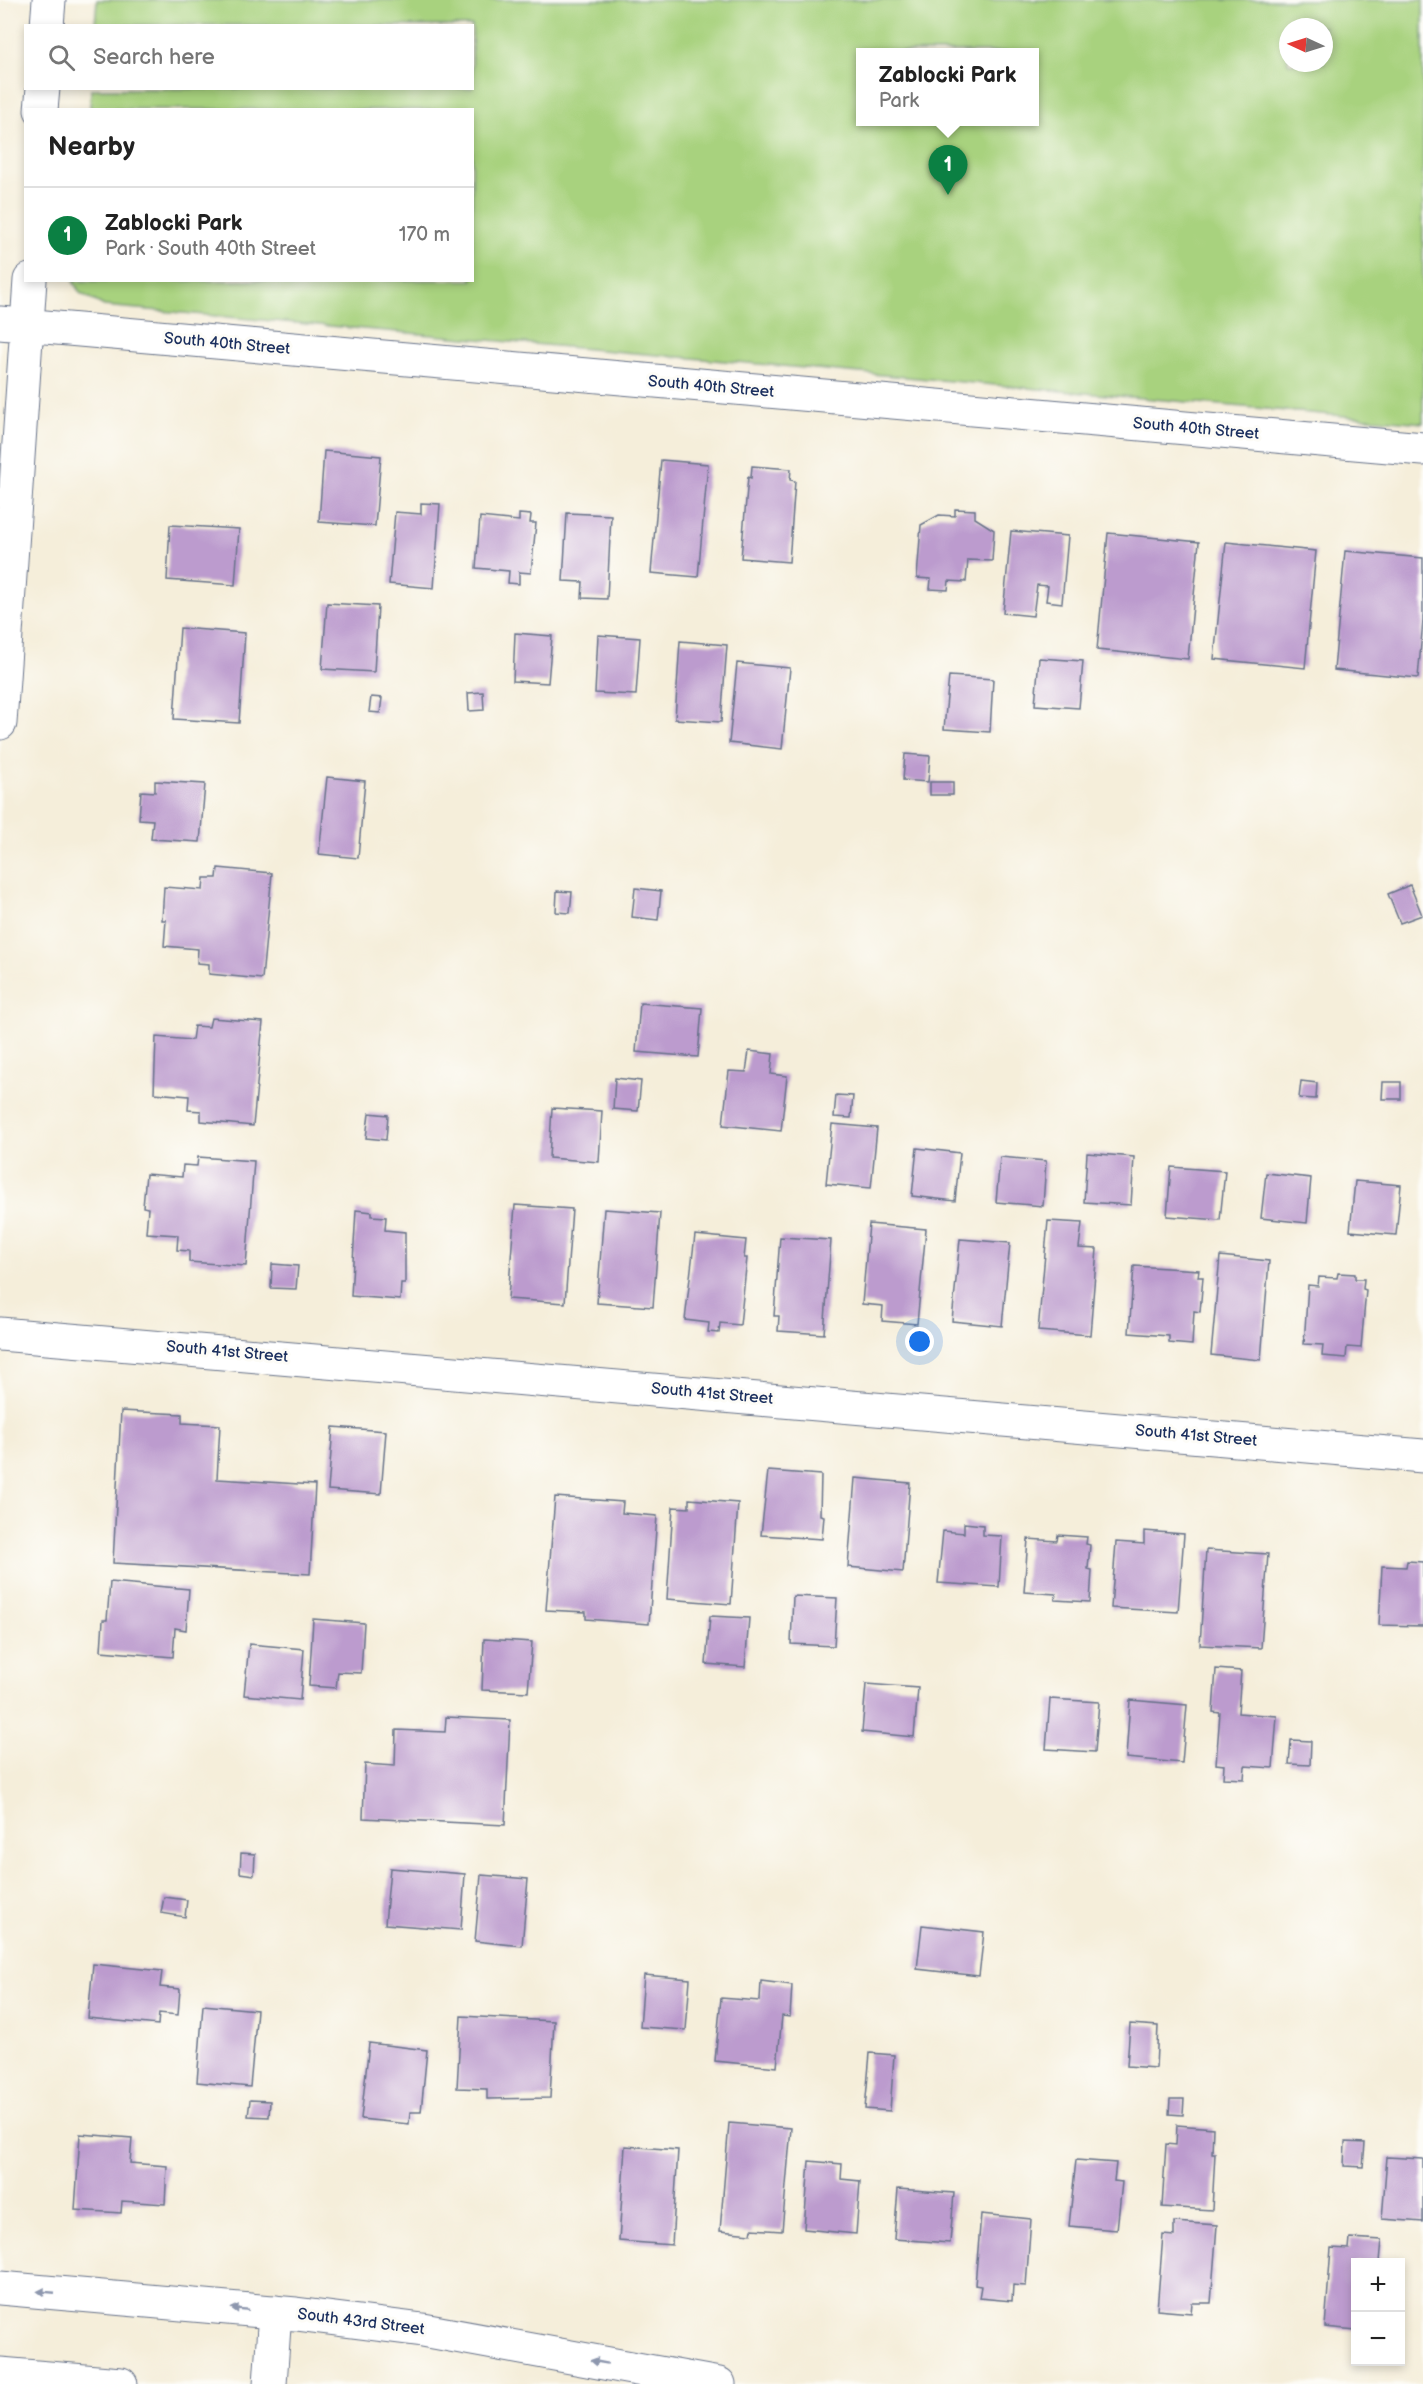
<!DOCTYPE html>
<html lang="en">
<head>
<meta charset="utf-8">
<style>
	:root { --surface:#fff; --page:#f6f6f6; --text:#222; --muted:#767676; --line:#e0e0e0; --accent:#0b8043 }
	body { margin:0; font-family:"Balsamiq Sans",sans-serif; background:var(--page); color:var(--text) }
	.controls { position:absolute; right:18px; bottom:18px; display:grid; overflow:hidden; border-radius:0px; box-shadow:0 3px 9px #0003 }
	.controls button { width:54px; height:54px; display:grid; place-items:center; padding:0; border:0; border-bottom:2px solid var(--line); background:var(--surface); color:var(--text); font:30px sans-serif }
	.compass { position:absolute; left:1279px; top:18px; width:54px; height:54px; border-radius:50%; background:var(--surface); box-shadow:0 3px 9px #0003; rotate:274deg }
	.you { position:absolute; left:920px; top:1342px; width:21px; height:21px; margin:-15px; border:4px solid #fff; border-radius:50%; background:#1a73e8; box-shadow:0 0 0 9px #1a73e833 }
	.badge { display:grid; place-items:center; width:39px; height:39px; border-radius:50%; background:var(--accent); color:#fff; font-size:20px; font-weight:700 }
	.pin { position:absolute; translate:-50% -50px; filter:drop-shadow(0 2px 3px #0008) }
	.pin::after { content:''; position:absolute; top:32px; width:21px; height:18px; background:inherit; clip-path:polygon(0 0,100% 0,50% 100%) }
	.popup { position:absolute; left:856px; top:48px; width:183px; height:78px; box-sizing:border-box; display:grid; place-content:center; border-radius:0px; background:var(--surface); filter:drop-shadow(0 2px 4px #0005); font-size:20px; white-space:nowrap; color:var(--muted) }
	.popup b { font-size:22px; color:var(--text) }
	.popup::after { content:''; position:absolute; left:50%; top:100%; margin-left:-12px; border:12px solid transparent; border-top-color:var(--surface) }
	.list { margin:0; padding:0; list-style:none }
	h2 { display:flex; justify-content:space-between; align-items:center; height:78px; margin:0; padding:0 24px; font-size:26px }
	h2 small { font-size:20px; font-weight:400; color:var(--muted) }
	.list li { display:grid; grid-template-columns:39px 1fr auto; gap:18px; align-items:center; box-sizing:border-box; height:96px; padding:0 24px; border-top:2px solid var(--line) }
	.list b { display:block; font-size:22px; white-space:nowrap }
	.list p { margin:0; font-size:20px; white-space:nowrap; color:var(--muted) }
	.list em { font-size:20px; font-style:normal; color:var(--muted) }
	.icon { flex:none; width:33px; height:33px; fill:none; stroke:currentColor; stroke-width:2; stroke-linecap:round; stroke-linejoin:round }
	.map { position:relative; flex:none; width:1423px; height:2384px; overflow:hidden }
	.search { position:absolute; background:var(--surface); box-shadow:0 3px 9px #0003; left:24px; top:24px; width:450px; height:66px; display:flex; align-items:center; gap:15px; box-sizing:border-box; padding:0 21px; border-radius:0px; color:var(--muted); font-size:22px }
	.panel { position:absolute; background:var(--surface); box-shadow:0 3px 9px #0003; left:24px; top:108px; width:450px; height:174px; border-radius:0px }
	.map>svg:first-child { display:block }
</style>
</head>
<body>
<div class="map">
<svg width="1423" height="2384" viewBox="0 0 1423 2384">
	<rect width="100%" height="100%" fill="#fdfcf7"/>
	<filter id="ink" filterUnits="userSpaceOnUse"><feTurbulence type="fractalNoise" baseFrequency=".0167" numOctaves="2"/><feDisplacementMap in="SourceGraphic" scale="12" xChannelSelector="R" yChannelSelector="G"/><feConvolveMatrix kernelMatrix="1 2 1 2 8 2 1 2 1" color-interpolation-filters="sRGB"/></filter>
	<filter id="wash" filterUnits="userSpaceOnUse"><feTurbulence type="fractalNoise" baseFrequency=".008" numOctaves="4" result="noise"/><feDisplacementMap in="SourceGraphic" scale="24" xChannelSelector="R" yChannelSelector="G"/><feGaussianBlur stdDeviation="1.35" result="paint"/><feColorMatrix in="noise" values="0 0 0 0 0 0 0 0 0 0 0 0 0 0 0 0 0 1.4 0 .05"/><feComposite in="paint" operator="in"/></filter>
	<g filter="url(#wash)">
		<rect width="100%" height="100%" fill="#f5eeda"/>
		<path fill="#a8d27e" stroke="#62806e" stroke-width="1.5" fill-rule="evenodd" d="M97 0H1423V423L104 306 80 293 73 281 472 280V110L90 109 91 89 472 88V26L95 25ZM1288 27H1324V63H1288ZM1035 52V122H861V52Z"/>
		<g id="blocks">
			<g fill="#bc9bce">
				<path d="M324 451 381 456 375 526 319 522Z"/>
				<path d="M661 460 708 464 698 577 651 573Z"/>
				<path d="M752 466 791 469 790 480 795 481 789 562 741 558 748 477 751 478Z"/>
				<path d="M421 503 440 504 434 588 389 584 395 512 421 514Z"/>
				<path d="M955 509 975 510V518L994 530 992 561 968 560 966 582 949 581 948 590 930 589 931 579 917 578 921 525 939 515 955 516Z"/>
				<path d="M567 513 611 515 607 599 582 598 583 582 563 581Z"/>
				<path d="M519 514 531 515 530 523H536L531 573 519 572V584L508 583 509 571 476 568 480 517 519 521Z"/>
				<path d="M170 525 239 529 235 585 167 580Z"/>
				<path d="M1011 531 1068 536 1062 603 1046 601 1048 586 1037 585 1033 616 1003 613Z"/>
				<path d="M1108 533 1199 542 1188 659 1097 650Z"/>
				<path d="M1226 542 1316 551 1305 668 1214 659Z"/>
				<path d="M1345 551 1423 558V621L1418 678 1334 670Z"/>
				<path d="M327 603 378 606 374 672 322 669Z"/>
				<path d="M180 628 245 633 239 723 174 719Z"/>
				<path d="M515 633 552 636 548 683 513 681Z"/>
				<path d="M598 635 640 638 636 695 595 693Z"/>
				<path d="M680 641 727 645 721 722 675 719Z"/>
				<path d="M1039 658 1083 661 1079 708 1035 705Z"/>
				<path d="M737 663 790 668 782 749 729 743Z"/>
				<path d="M949 676 993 679 990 732 944 729Z"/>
				<path d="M483 692 484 710 469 711 468 693Z"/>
				<path d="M371 697 382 698 380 713 369 712Z"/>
				<path d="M905 754 930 756 928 782 903 780Z"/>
				<path d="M327 777 365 781 358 858 319 854Z"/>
				<path d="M155 781 205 784 200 842 151 839 153 820 139 819 141 791 155 792Z"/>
				<rect x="930" y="782" width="23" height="13"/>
				<path d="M218 868 272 873 262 979 209 974V964L197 963 198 949 164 946 166 920H162L164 887 203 890 204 878H217Z"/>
				<path d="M1410 885 1422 915 1400 923 1388 894Z"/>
				<path d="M635 888 661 891 658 920 632 917Z"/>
				<path d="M557 891 572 892 570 913 556 912Z"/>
				<path d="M640 1003 702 1008 698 1057 636 1052Z"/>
				<path d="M211 1018 263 1022 253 1126 201 1121V1111L188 1110 189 1096 154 1093 156 1037 192 1040 194 1026 209 1027Z"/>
				<path d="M749 1051 773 1054 771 1074 787 1076 781 1131 723 1125 729 1071 746 1072Z"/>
				<path d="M615 1078 641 1081 638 1111 613 1109Z"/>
				<path d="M1301 1081 1317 1083 1316 1099 1299 1098Z"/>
				<path d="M1383 1082H1401V1099H1382Z"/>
				<path d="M836 1095 853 1096 851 1118 834 1117Z"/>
				<path d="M552 1108 602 1111 599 1162 549 1158Z"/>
				<path d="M369 1113 388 1115 386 1140 366 1138Z"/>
				<path d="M832 1124 877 1128 871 1188 826 1184Z"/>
				<path d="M917 1148 960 1153 955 1201 912 1196Z"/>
				<path d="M1087 1153 1134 1157 1131 1205 1084 1202Z"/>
				<path d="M198 1157 254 1161 246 1266 189 1262V1251L177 1250 178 1235 146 1233 148 1208 143 1207 146 1174 182 1177 183 1165 197 1166Z"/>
				<path d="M1000 1157 1046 1161 1043 1206 996 1202Z"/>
				<path d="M1171 1167 1225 1171 1220 1220 1167 1216Z"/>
				<path d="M1266 1173 1311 1178 1307 1223 1261 1218Z"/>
				<path d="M1355 1181 1401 1185 1396 1235 1350 1231Z"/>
				<path d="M515 1205 572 1209 565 1303 508 1299Z"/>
				<path d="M604 1209 660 1213 653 1307 597 1303Z"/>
				<path d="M356 1210 372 1212V1216L386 1217 385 1230 405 1232V1283H401L400 1300 351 1296Z"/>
				<path d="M1048 1221 1082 1223 1079 1248 1097 1249 1090 1335 1038 1331Z"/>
				<path d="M869 1224 926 1229 917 1324 882 1321 883 1306 862 1304Z"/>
				<path d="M695 1235 746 1240 744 1258H747L740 1325 720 1323 719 1333 708 1332 709 1323 685 1320Z"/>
				<path d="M780 1237 831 1240 824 1334 778 1331 779 1316H774Z"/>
				<path d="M960 1239 1010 1243 1002 1326 952 1321Z"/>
				<path d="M1220 1256 1269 1261 1261 1360 1211 1355Z"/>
				<path d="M272 1264 298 1266 296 1289 271 1288Z"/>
				<path d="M1134 1266 1199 1270 1198 1277H1203L1200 1312 1194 1311 1192 1345 1169 1343V1336L1129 1333Z"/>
				<path d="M1338 1273 1355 1274V1279H1364L1363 1289 1366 1290 1361 1348 1347 1347 1346 1358 1322 1356 1323 1345 1304 1344 1308 1285 1318 1286 1319 1277 1337 1278Z"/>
				<path d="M121 1411 182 1414V1423L220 1425 217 1479 315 1485 310 1574 113 1563Z"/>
				<path d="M333 1427 386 1431 381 1494 328 1490Z"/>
				<path d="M768 1471 821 1475 820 1515 824 1516 822 1539 761 1535Z"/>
				<path d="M855 1478 910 1483 903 1572 848 1567Z"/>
				<path d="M555 1497 623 1502 622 1513 657 1516 649 1624 586 1619V1612L546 1610Z"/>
				<path d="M689 1499 738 1503 731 1604 667 1599 673 1507 689 1508Z"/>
				<path d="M964 1523 983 1525V1535L1002 1536 999 1587 938 1583 943 1531 964 1533Z"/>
				<path d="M1144 1531 1184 1534 1178 1612 1111 1608 1116 1542 1144 1544Z"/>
				<path d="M1058 1535 1087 1537 1086 1544 1090 1545 1088 1569 1092 1570 1090 1602 1055 1600 1056 1594 1024 1592 1028 1539 1057 1541Z"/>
				<path d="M1206 1550 1268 1554 1261 1648 1200 1645Z"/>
				<path d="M1407 1561 1423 1562V1626L1379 1625 1382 1566 1406 1567Z"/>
				<path d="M110 1582 189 1589 186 1630 175 1628 173 1657 101 1651 103 1620H107Z"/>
				<path d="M793 1596 837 1598 834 1646 791 1644Z"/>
				<path d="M710 1616 749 1618 745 1667 706 1664Z"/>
				<path d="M313 1619 364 1623 361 1673 338 1672 336 1688 309 1686Z"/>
				<path d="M484 1639 532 1642 528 1692 482 1690Z"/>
				<path d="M249 1644 304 1649 300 1700 244 1695Z"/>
				<path d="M1216 1669 1241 1671 1238 1713 1277 1716 1273 1768 1245 1766 1244 1779 1223 1778 1224 1765 1216 1764 1220 1713 1213 1712Z"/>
				<path d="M866 1684 918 1688 914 1737 862 1732Z"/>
				<path d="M1050 1699 1099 1702 1095 1752 1046 1749Z"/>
				<path d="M1130 1700 1187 1705 1182 1763 1126 1758Z"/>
				<path d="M446 1717 510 1720 505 1825 363 1818 365 1764 395 1766 396 1730 445 1732Z"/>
				<path d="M1291 1740 1311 1741 1310 1765 1289 1764Z"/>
				<path d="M241 1853 255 1854 254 1875 240 1873Z"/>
				<path d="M390 1868 465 1874 461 1930 385 1924Z"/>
				<path d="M481 1875 528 1879 522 1946 475 1941Z"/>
				<path d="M164 1897 187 1900 185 1917 161 1913Z"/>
				<path d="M922 1925 984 1932 979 1976 917 1969Z"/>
				<path d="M93 1964 162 1971 160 1987 180 1989 178 2015 159 2013 158 2025 88 2018Z"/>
				<path d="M644 1975 690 1979 686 2030 640 2027Z"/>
				<path d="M761 1981 792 1985 790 2017 782 2016 777 2067 715 2061 721 1998 760 2001Z"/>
				<path d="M203 2005 257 2010 250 2087 197 2082Z"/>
				<path d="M461 2016 554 2021 550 2098 487 2099V2089L457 2088Z"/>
				<path d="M1130 2024 1158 2026 1156 2068 1127 2066Z"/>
				<path d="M369 2043 427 2050 421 2112H410L409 2124 361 2119Z"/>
				<path d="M870 2053 894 2055 890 2111 865 2109Z"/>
				<path d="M1170 2099H1184L1183 2115 1169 2114Z"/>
				<path d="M250 2100 270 2101 269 2117 248 2116Z"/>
				<path d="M729 2123 791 2128 782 2231 752 2229 751 2234 720 2231Z"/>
				<path d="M1177 2125 1213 2128 1212 2153H1215L1212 2210 1162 2207 1166 2144 1176 2145Z"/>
				<path d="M80 2134 132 2138 130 2163 167 2166 165 2204 122 2201 121 2213 75 2210Z"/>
				<path d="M1345 2142 1365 2143 1363 2167 1344 2166Z"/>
				<path d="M625 2146 678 2150 672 2245 619 2241Z"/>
				<path d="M1387 2157 1423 2159V2222L1382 2219Z"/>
				<path d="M1076 2160 1116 2163 1114 2181 1122 2182 1117 2230 1069 2226Z"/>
				<path d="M809 2161 842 2164 841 2179 860 2181 856 2234 804 2229Z"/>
				<path d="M898 2189 954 2193 950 2243 894 2239Z"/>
				<path d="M981 2214 1031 2219 1026 2286 1013 2285 1012 2301 979 2298 981 2286 975 2285Z"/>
				<path d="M1174 2222 1217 2225 1211 2303H1192L1191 2313 1157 2310 1163 2235 1174 2236Z"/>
				<path d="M1350 2238 1382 2240 1380 2262H1356V2330L1325 2327 1331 2248 1349 2249Z"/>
			</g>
		</g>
	</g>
	<g filter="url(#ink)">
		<use href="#blocks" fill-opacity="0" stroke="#677289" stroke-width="1.5"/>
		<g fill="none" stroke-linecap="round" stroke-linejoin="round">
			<defs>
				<g id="minor">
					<path d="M47 26 49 0"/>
					<path d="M41 110 43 88"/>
					<path d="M0 323 1423 449"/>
					<path d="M0 723 30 280"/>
					<path d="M0 1334 1423 1456"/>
					<path d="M270 2384 275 2312"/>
				</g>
				<g id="major">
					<path d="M0 2288 296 2314 423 2330 719 2384"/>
					<path d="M0 2374 121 2384"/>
				</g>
			</defs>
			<use href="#minor" stroke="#677289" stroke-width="35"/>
			<use href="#major" stroke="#677289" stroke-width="35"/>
			<use href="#minor" stroke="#fff" stroke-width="33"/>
			<use href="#major" stroke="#fff" stroke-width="33"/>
		</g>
		<defs><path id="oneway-solid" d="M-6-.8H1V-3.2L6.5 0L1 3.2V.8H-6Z" transform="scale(1.5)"/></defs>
		<g fill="#8d97ae">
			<use href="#oneway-solid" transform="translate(46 2292) rotate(-175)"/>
			<use href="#oneway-solid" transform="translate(240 2309) rotate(-175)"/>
			<use href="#oneway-solid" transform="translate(599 2362) rotate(-170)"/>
		</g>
	</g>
	<g text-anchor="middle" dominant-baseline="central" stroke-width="6" stroke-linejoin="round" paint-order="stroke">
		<g font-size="16" fill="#1b2f5e" stroke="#fdfcf7">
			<text transform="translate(227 344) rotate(5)">South 40th Street</text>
			<text transform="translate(711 387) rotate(5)">South 40th Street</text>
			<text transform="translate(1196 429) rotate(5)">South 40th Street</text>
			<text transform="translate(227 1352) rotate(5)">South 41st Street</text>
			<text transform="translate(712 1394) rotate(5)">South 41st Street</text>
			<text transform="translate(1196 1436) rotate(5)">South 41st Street</text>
			<text transform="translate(361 2322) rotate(7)">South 43rd Street</text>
		</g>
	</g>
</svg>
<div class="controls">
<button>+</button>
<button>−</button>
</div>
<svg class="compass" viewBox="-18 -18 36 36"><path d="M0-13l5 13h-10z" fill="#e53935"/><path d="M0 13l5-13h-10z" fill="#767676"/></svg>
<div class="you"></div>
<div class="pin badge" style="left:948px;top:195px">1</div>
<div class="popup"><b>Zablocki Park</b>Park</div>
<div class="search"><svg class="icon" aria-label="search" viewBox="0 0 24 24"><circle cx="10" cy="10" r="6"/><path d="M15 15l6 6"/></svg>Search here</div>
<section class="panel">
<h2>Nearby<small></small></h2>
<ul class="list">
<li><span class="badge">1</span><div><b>Zablocki Park</b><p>Park · South 40th Street</p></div><em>170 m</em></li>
</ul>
</section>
</div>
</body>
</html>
